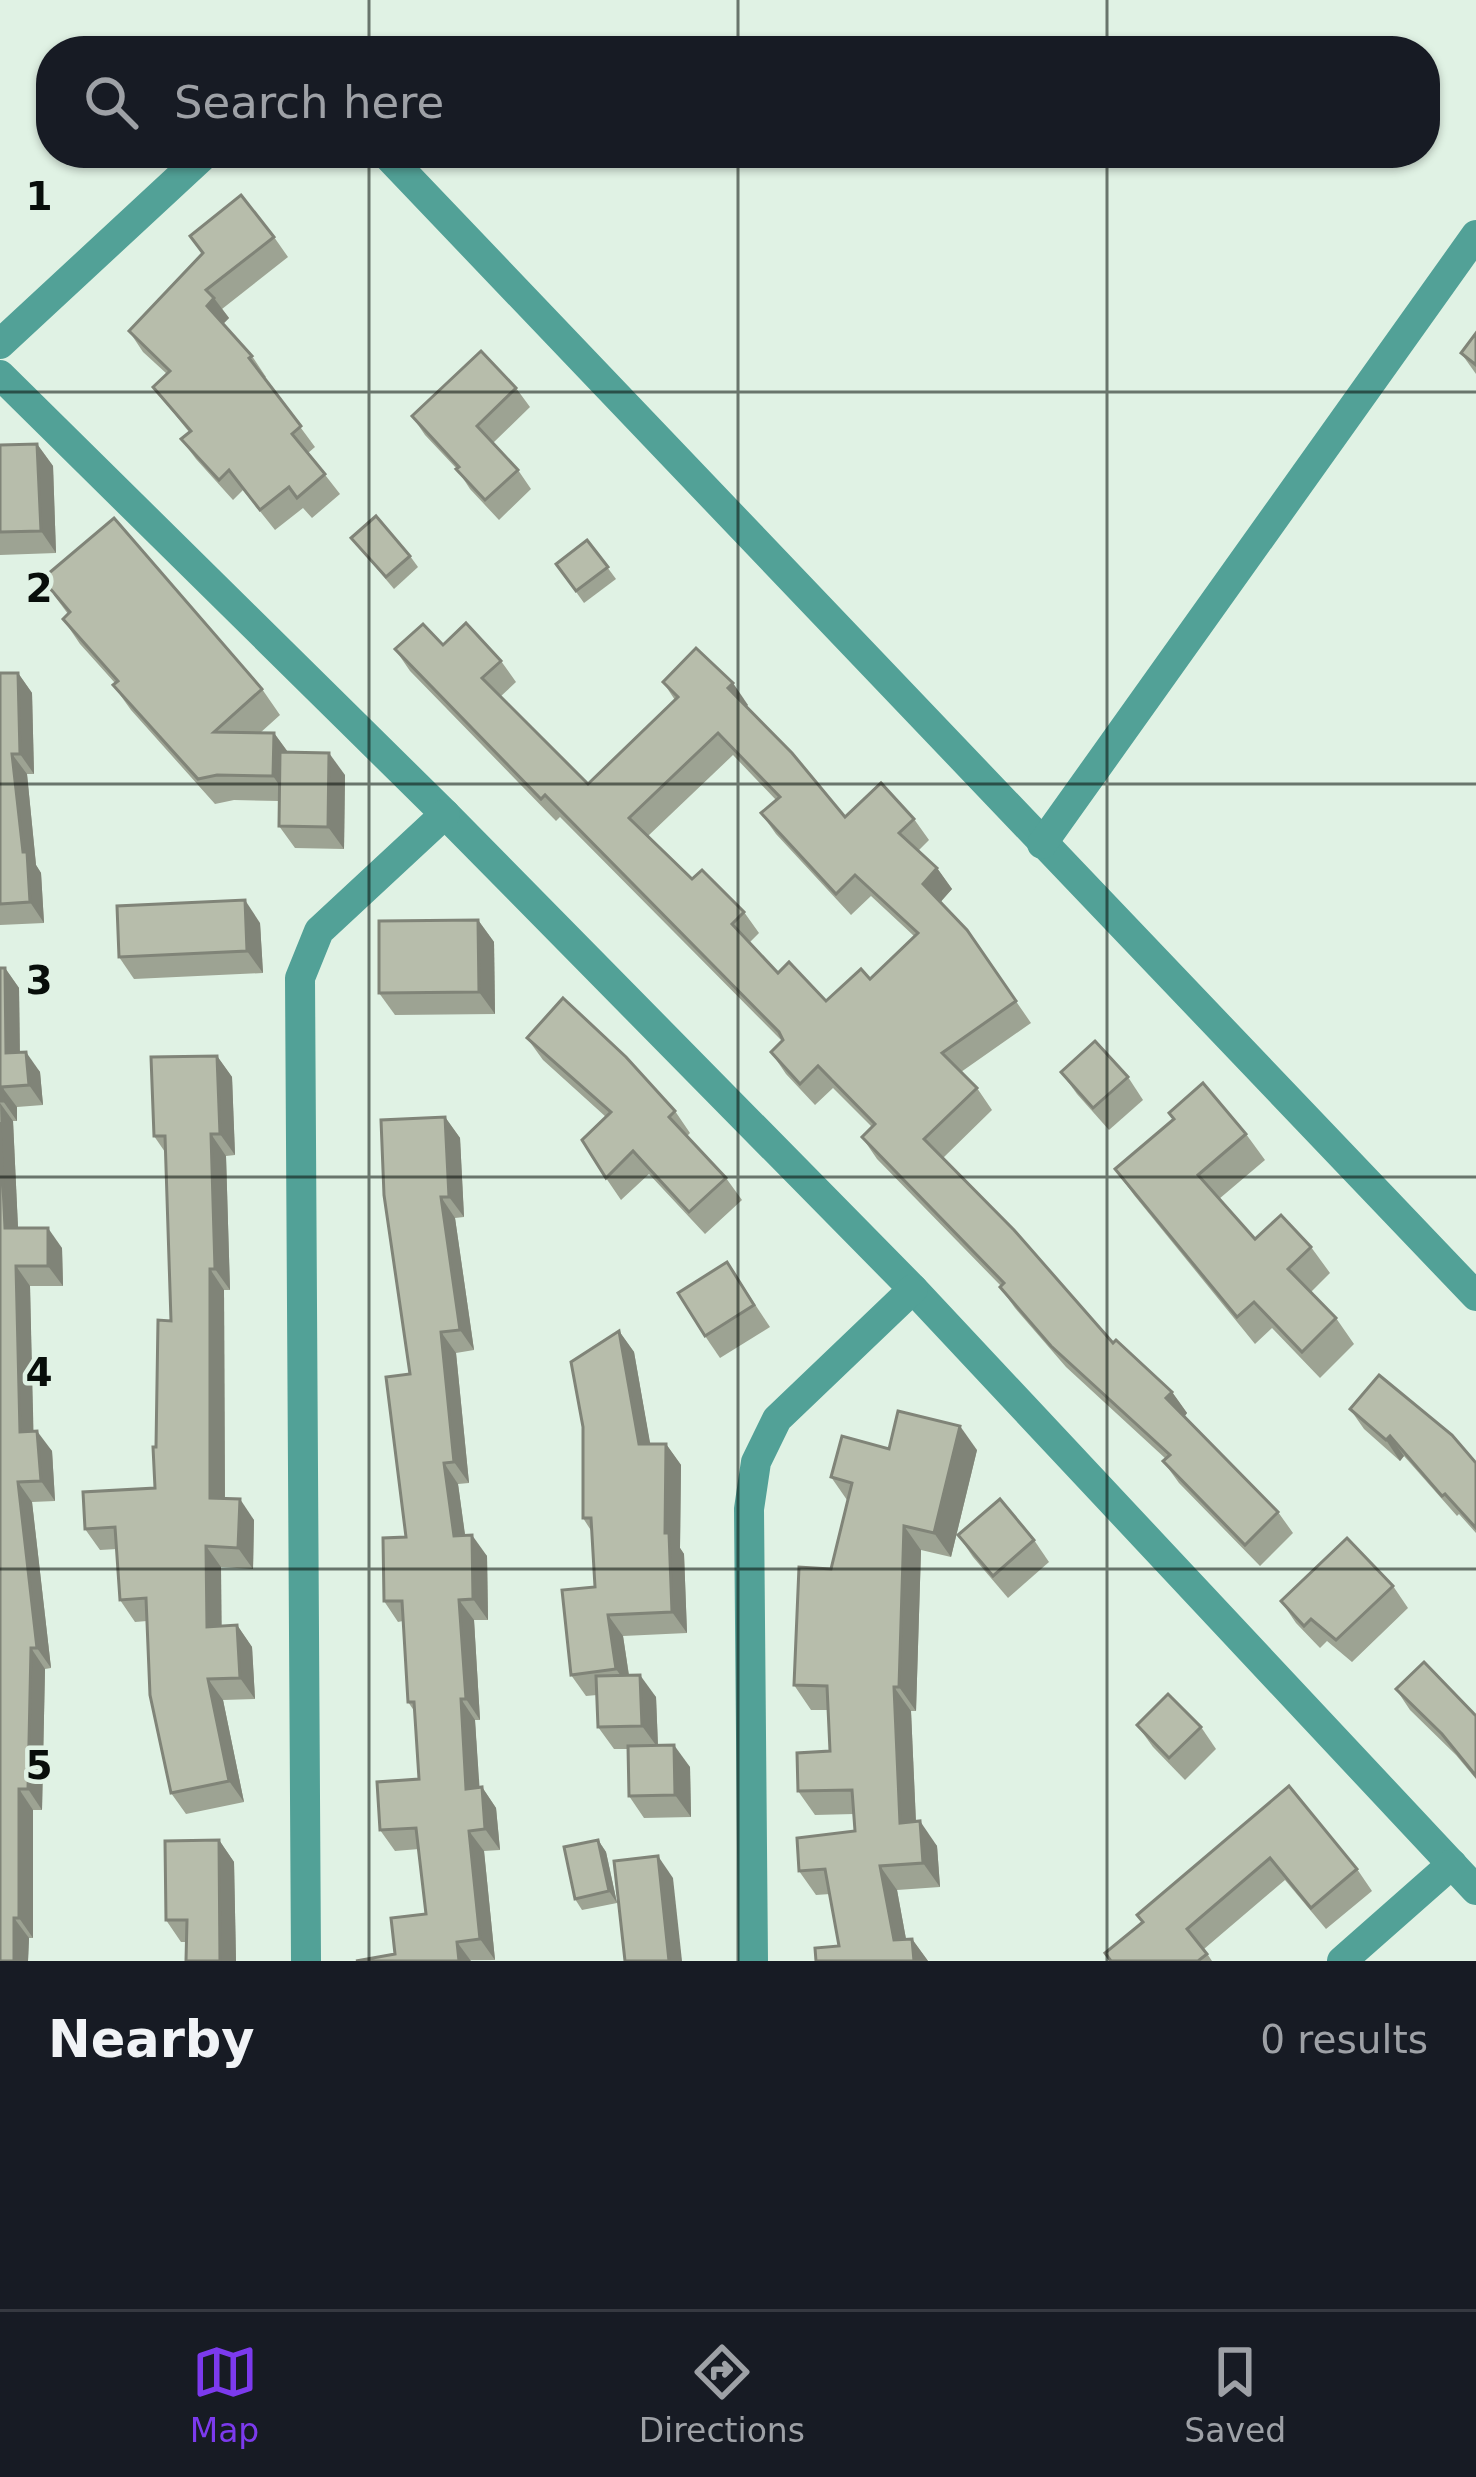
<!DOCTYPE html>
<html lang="en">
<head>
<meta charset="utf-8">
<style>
	:root { --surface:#171b24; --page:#242831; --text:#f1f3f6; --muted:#9ea1a6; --line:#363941; --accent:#7c3aed }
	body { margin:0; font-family:"DejaVu Sans",sans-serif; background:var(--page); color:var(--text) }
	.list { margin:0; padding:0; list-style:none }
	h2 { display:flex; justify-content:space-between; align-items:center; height:156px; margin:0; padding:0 48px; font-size:51px }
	h2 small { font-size:39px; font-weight:400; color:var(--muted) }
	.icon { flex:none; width:66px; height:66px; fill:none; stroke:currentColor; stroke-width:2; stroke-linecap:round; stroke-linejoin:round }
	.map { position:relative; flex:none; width:1476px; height:1961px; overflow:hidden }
	.search { position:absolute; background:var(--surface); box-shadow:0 3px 9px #0004; left:36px; right:36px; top:36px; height:132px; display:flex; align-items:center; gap:30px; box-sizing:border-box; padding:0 42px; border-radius:48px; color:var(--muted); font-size:45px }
	.sheet { height:348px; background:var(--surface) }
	nav { display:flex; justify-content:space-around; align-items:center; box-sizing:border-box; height:168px; border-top:3px solid var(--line); background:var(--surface); font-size:33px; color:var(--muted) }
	nav a { display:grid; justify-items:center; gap:6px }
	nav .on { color:var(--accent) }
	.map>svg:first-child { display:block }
</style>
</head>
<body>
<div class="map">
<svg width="1476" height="1961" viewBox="0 0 1476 1961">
	<rect width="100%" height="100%" fill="#e0f2e4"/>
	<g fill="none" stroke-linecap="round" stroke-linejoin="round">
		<g stroke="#52a197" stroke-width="30">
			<path d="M385 153 1476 1296"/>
			<path d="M0 344 206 153"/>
			<path d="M0 375 445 814 913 1289 1476 1890"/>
			<path d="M1042 844 1476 235"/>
			<path d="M306 1961 300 978 319 931 445 814"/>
			<path d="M753 1961 749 1509 756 1462 777 1419 913 1289"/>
			<path d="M1342 1961 1452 1864"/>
		</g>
	</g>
	<g fill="#9da393" fill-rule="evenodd">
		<path d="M190 236 274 237 288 257 222 309 229 318 223 324 252 356 266 377 264 378 315 447 308 453 340 494 312 518 303 508 275 530 243 490 233 500 196 459 181 439 189 432 153 387 167 374 143 352 129 331 202 254Z"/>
		<path d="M1476 333V374L1461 353Z"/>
		<path d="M516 388 530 407 493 443 518 470 531 489 499 520 470 489 457 469 425 435 412 416Z"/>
		<path d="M37 444 53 466 56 553 0 555V445Z"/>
		<path d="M351 538 410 556 418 567 394 589Z"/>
		<path d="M587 540 616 579 584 603 556 564Z"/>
		<path d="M42 579 262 689 280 715 260 733H274L288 752 345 775 344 849 295 848 279 826V801L234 800 215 804 131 710 113 685 115 683 80 644 63 619 68 614Z"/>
		<path d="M443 645 501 661 516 682 500 697 588 784 675 700 663 682 748 705 746 706 845 817 914 819 929 840 918 851 937 868 952 889 940 902 967 930 1031 1023 961 1072 977 1088 992 1110 943 1158 1113 1343 1172 1392 1187 1413 1184 1417 1278 1512 1293 1533 1260 1566 1179 1483 1163 1461 1166 1459 1066 1367 1015 1308 1000 1287 1001 1286 877 1159 862 1137 872 1127 833 1088 815 1105 786 1074 771 1052 782 1041 560 817 556 821 410 671 395 649ZM733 755 776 800 761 813 776 834 851 915 871 896 914 936 870 979 826 1001 778 973 749 943 759 933 744 912 692 879 648 836Z"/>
		<path d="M0 673H18L32 693 34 774H27L36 865 41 873 44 923 0 925Z"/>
		<path d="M478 920 494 942 495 1014 395 1015 379 993Z"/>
		<path d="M260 923 263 973 134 979 119 957Z"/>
		<path d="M0 968H5L19 988 20 1052 40 1072 43 1105 17 1107V1121H13L18 1228 62 1248 63 1286H30L33 1432 52 1451 55 1501 32 1502 51 1668 45 1669 42 1810H33V1938H29L28 1961H0Z"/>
		<path d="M527 1038 675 1111 690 1133 687 1136 726 1178 742 1200 705 1234 649 1174 621 1200 606 1178V1117L543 1060Z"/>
		<path d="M217 1056 232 1077 235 1155 226 1156 230 1290H224L225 1498 254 1520 253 1569 221 1567V1626L237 1625 252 1647 255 1699 223 1700 244 1802 186 1814 171 1793 147 1621 135 1622 120 1600 117 1549 100 1550 85 1529 155 1488 156 1447 171 1321 165 1152 154 1136Z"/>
		<path d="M1061 1072 1128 1077 1143 1100 1109 1130 1077 1094Z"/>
		<path d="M445 1117 460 1138 464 1217 455 1218 474 1350 456 1353 469 1483 458 1484 465 1536 487 1556 488 1620H474L480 1720H475L479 1788 482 1787 496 1808 500 1850 484 1851 495 1960 356 1961 395 1954 426 1914 419 1849 395 1851 380 1830 419 1779 415 1712 408 1702 403 1621 398 1622 384 1601 406 1537 410 1374Z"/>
		<path d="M1246 1134 1265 1160 1219 1199 1255 1239 1311 1247 1330 1273 1311 1292 1336 1318 1354 1344 1320 1378 1272 1328 1255 1344 1134 1195 1115 1169Z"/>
		<path d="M727 1262 770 1327 720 1358 705 1336Z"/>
		<path d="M619 1331 634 1352 650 1444H666L681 1465 680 1548 684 1554 687 1633 623 1636 629 1675 656 1697 658 1745 690 1767 691 1817 644 1818 629 1796 628 1749H614L598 1727 597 1695 586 1696 571 1675 595 1587 592 1532 583 1518Z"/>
		<path d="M1350 1409 1476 1463V1533L1459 1514 1457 1516 1404 1456 1400 1461 1364 1429Z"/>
		<path d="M977 1450 951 1557 921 1550 916 1711H911L916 1822 937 1846 940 1887 897 1890 906 1939H912L928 1961H816L839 1946 830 1894 816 1895 799 1871 855 1831 854 1814 815 1815 798 1791 830 1751 828 1710H811L794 1685 831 1569 847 1500 831 1477Z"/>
		<path d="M958 1535 1034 1540 1049 1562 1008 1598 973 1557Z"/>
		<path d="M1393 1586 1408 1608 1352 1662 1327 1641 1320 1648 1296 1623 1281 1601Z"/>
		<path d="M1396 1689 1476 1716V1779L1456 1755 1410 1710Z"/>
		<path d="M1137 1725 1201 1727 1216 1749 1185 1780 1153 1747Z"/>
		<path d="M1289 1786 1357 1869 1372 1891 1326 1929 1285 1880 1204 1949 1212 1961H1111L1143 1923Z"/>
		<path d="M219 1840 234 1862 236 1961H186V1942H181L166 1920Z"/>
		<path d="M598 1840 606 1852 617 1903 582 1910 575 1899Z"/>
	</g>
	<g fill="#808478">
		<path d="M214 298 229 318 221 326 207 306Z"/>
		<path d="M37 444 53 466 56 553 41 531Z"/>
		<path d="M18 673 32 693 34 774 20 754Z"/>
		<path d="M733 683 748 705 743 710 728 688Z"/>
		<path d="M274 733 292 758 291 802 273 776Z"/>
		<path d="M329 753 345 775 344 849 328 827Z"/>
		<path d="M12 754 27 774 36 865 41 873 44 923 30 902Z"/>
		<path d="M937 868 952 889 938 905 923 884Z"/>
		<path d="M245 900 260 923 263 973 247 951Z"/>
		<path d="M478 920 494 942 495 1014 479 992Z"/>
		<path d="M5 968 19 988 20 1073 6 1053Z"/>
		<path d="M26 1052 40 1072 43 1105 29 1085Z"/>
		<path d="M217 1056 232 1077 235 1155 220 1134Z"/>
		<path d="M2 1087 17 1107V1121L3 1101Z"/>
		<path d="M0 1103 13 1121 19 1249 5 1228Z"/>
		<path d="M445 1117 460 1138 464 1217 449 1197Z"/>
		<path d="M211 1134 226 1156 230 1290 215 1269Z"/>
		<path d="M441 1197 455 1218 474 1350 460 1330Z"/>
		<path d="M48 1228 62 1248 63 1286 48 1266Z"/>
		<path d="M16 1266 30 1286 34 1453 20 1432Z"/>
		<path d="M210 1269 224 1290 225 1519 210 1498Z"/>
		<path d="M619 1331 634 1352 654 1465 639 1444Z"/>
		<path d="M441 1332 456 1353 469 1483 454 1462Z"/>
		<path d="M1172 1392 1187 1413 1182 1420 1166 1398Z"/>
		<path d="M960 1426 977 1450 951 1557 934 1533Z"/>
		<path d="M37 1431 52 1451 55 1501 41 1481Z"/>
		<path d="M1390 1436 1404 1456 1400 1461 1386 1440Z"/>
		<path d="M666 1444 681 1465 680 1548 684 1554 687 1633 672 1612 665 1533Z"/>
		<path d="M444 1463 458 1484 468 1556 454 1536Z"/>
		<path d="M18 1482 32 1502 51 1668 37 1648Z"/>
		<path d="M240 1499 254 1520 253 1569 238 1548Z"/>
		<path d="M904 1526 921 1550 916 1711 899 1687Z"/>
		<path d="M472 1535 487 1556 488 1620 473 1599Z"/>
		<path d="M206 1546 221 1567 222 1648 207 1627Z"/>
		<path d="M459 1600 474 1620 480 1720 466 1699Z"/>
		<path d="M608 1615 623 1636 631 1690 616 1669Z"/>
		<path d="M237 1625 252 1647 255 1699 240 1678Z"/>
		<path d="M31 1648 45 1669 42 1810 28 1789Z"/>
		<path d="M640 1675 656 1697 658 1748 642 1726Z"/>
		<path d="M208 1679 223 1700 244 1802 229 1781Z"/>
		<path d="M894 1687 911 1711 917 1847 900 1823Z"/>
		<path d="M461 1699 475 1720 481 1809 466 1789Z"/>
		<path d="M674 1745 690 1767 691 1817 675 1795Z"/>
		<path d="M482 1787 496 1808 500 1850 485 1829Z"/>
		<path d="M19 1789 33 1810V1938L19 1918Z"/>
		<path d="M920 1821 937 1846 940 1887 923 1863Z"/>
		<path d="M469 1831 484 1851 495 1960 480 1939Z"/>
		<path d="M219 1840 234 1862 236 1961H220Z"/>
		<path d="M598 1840 606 1852 617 1903 609 1891Z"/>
		<path d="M658 1856 673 1878 682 1961H669Z"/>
		<path d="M880 1866 897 1890 910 1961 894 1940Z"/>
		<path d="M14 1918 29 1938 28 1961H14Z"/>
		<path d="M912 1939 928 1961H914Z"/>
		<path d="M457 1942 471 1961H459Z"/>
	</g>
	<g fill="#b7bdab" stroke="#808478" stroke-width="3" fill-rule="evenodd">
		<path d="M241 195 274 237 206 290 214 298 207 306 252 356 249 358 301 426 292 434 325 474 297 498 289 487 260 510 229 470 219 480 181 439 191 431 153 387 170 371 129 331 203 253 190 236Z"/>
		<path d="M1476 333V365L1461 353Z"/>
		<path d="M481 351 516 388 477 426 518 470 485 500 456 469 459 467 412 416Z"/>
		<path d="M37 444 41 531 0 532V445Z"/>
		<path d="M376 516 410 556 386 577 351 538Z"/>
		<path d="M114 518 262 689 214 732 274 733 273 776 217 775 198 779 113 685 118 681 63 619 70 612 42 579Z"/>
		<path d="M587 540 608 567 576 591 556 564Z"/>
		<path d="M466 623 501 661 482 678 588 784 678 697 663 682 696 648 733 683 728 688 792 753 845 817 881 783 914 819 899 833 937 868 923 884 967 930 1016 1001 942 1053 977 1088 924 1139 1014 1230 1113 1343 1116 1340 1172 1392 1166 1398 1278 1512 1245 1545 1163 1461 1170 1455 1051 1346 1000 1287 1004 1283 862 1137 875 1124 818 1066 800 1084 771 1052 783 1040 779 1032 545 795 541 799 395 649 423 624 443 645ZM718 733 780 797 761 813 836 894 855 875 918 933 870 979 861 969 826 1001 789 962 778 973 732 924 744 912 702 870 692 879 629 818Z"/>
		<path d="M0 673H18L20 754H12L23 852H27L30 902 0 904Z"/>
		<path d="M280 752 329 753 328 827 279 826Z"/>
		<path d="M245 900 247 951 119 957 117 906Z"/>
		<path d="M478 920 479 992 379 993V921Z"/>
		<path d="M0 968H5L6 1053 26 1052 29 1085 2 1087 3 1101H0Z"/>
		<path d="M563 998 626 1057 675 1111 669 1117 726 1178 689 1212 633 1151 606 1178 582 1140 611 1112 527 1038Z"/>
		<path d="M1095 1041 1128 1077 1093 1108 1061 1072Z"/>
		<path d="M217 1056 220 1134H211L215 1269H210V1498L240 1499 238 1548 206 1546 207 1627 237 1625 240 1678 208 1679 229 1781 171 1793 150 1695 146 1598 120 1600 115 1527 85 1529 83 1492 155 1488 153 1447H156L158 1320 171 1321 165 1136H154L151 1057Z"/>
		<path d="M1203 1083 1246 1134 1198 1175 1255 1239 1281 1215 1311 1247 1288 1269 1336 1318 1302 1352 1254 1302 1237 1317 1115 1169 1174 1119 1169 1113Z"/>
		<path d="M445 1117 449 1197H441L460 1330 441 1332 454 1462 444 1463 454 1536 472 1535 473 1599 459 1600 466 1699H461L466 1789 482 1787 485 1829 469 1831 480 1939 457 1942 459 1961H356L395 1954 391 1918 426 1914 416 1828 380 1830 377 1782 419 1779 414 1702H408L402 1601H384L383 1538 406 1537 386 1377 410 1374 384 1195 381 1120Z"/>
		<path d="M0 1122 5 1228H48V1266H16L20 1432 37 1431 41 1481 18 1482 37 1648H31L28 1789H19V1918H14V1961H0Z"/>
		<path d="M727 1262 754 1305 705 1336 678 1293Z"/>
		<path d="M619 1331 639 1444H666L665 1533H669L672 1612 608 1615 616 1669 571 1675 562 1590 595 1587 591 1518H583V1427L571 1362Z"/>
		<path d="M1379 1375 1452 1435 1476 1463V1528L1445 1494 1442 1496 1390 1436 1386 1440 1350 1409Z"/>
		<path d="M898 1411 960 1426 934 1533 904 1526 899 1687H894L900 1823 920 1821 923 1863 880 1866 894 1940 912 1939 914 1961H816L815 1948 839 1946 825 1869 799 1871 797 1838 855 1831 852 1790 798 1791 797 1753 830 1751 827 1686 794 1685 799 1567 831 1569 852 1483 831 1477 842 1436 889 1449Z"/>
		<path d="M1000 1499 1034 1540 993 1576 958 1535Z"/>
		<path d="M1347 1538 1393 1586 1336 1640 1311 1619 1304 1626 1281 1601Z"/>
		<path d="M1424 1662 1476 1716V1776L1442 1734 1396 1689Z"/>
		<path d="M640 1675 642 1726 598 1727 596 1676Z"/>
		<path d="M1168 1694 1201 1727 1169 1758 1137 1725Z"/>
		<path d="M674 1745 675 1795 629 1796 628 1746Z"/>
		<path d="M1289 1786 1357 1869 1311 1908 1270 1858 1187 1929 1207 1954 1198 1961H1111L1105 1953 1143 1922 1137 1915Z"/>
		<path d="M219 1840 220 1961H186L187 1920H166L165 1841Z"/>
		<path d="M598 1840 609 1891 575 1899 564 1847Z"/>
		<path d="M658 1856 669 1961H625L614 1861Z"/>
	</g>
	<path fill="none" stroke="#080e0a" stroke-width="3" stroke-opacity="0.55" d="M369 0V51M738 0V51M1107 0V51M369 153V1961M738 153V1961M1107 153V1961M0 392H1476M0 784H1476M0 1177H1476M0 1569H1476"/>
	<g font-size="39" text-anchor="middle" font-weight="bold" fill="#080e0a" stroke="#e0f2e4" stroke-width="9" stroke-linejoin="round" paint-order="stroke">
		<text x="39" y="210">1</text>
		<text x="39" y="602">2</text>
		<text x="39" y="994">3</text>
		<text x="39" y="1386">4</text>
		<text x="39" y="1779">5</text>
	</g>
</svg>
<div class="search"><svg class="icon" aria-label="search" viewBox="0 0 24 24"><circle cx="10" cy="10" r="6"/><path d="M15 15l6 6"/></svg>Search here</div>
</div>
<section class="sheet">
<h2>Nearby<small>0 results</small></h2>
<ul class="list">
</ul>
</section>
<nav>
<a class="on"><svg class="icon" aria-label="map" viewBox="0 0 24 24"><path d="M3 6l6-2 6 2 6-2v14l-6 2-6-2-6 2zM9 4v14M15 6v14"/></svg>Map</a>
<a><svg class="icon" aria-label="directions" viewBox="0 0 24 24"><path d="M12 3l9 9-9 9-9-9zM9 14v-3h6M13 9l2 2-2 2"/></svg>Directions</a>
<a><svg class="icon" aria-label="saved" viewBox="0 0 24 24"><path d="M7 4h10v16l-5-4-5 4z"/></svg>Saved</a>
</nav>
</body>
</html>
